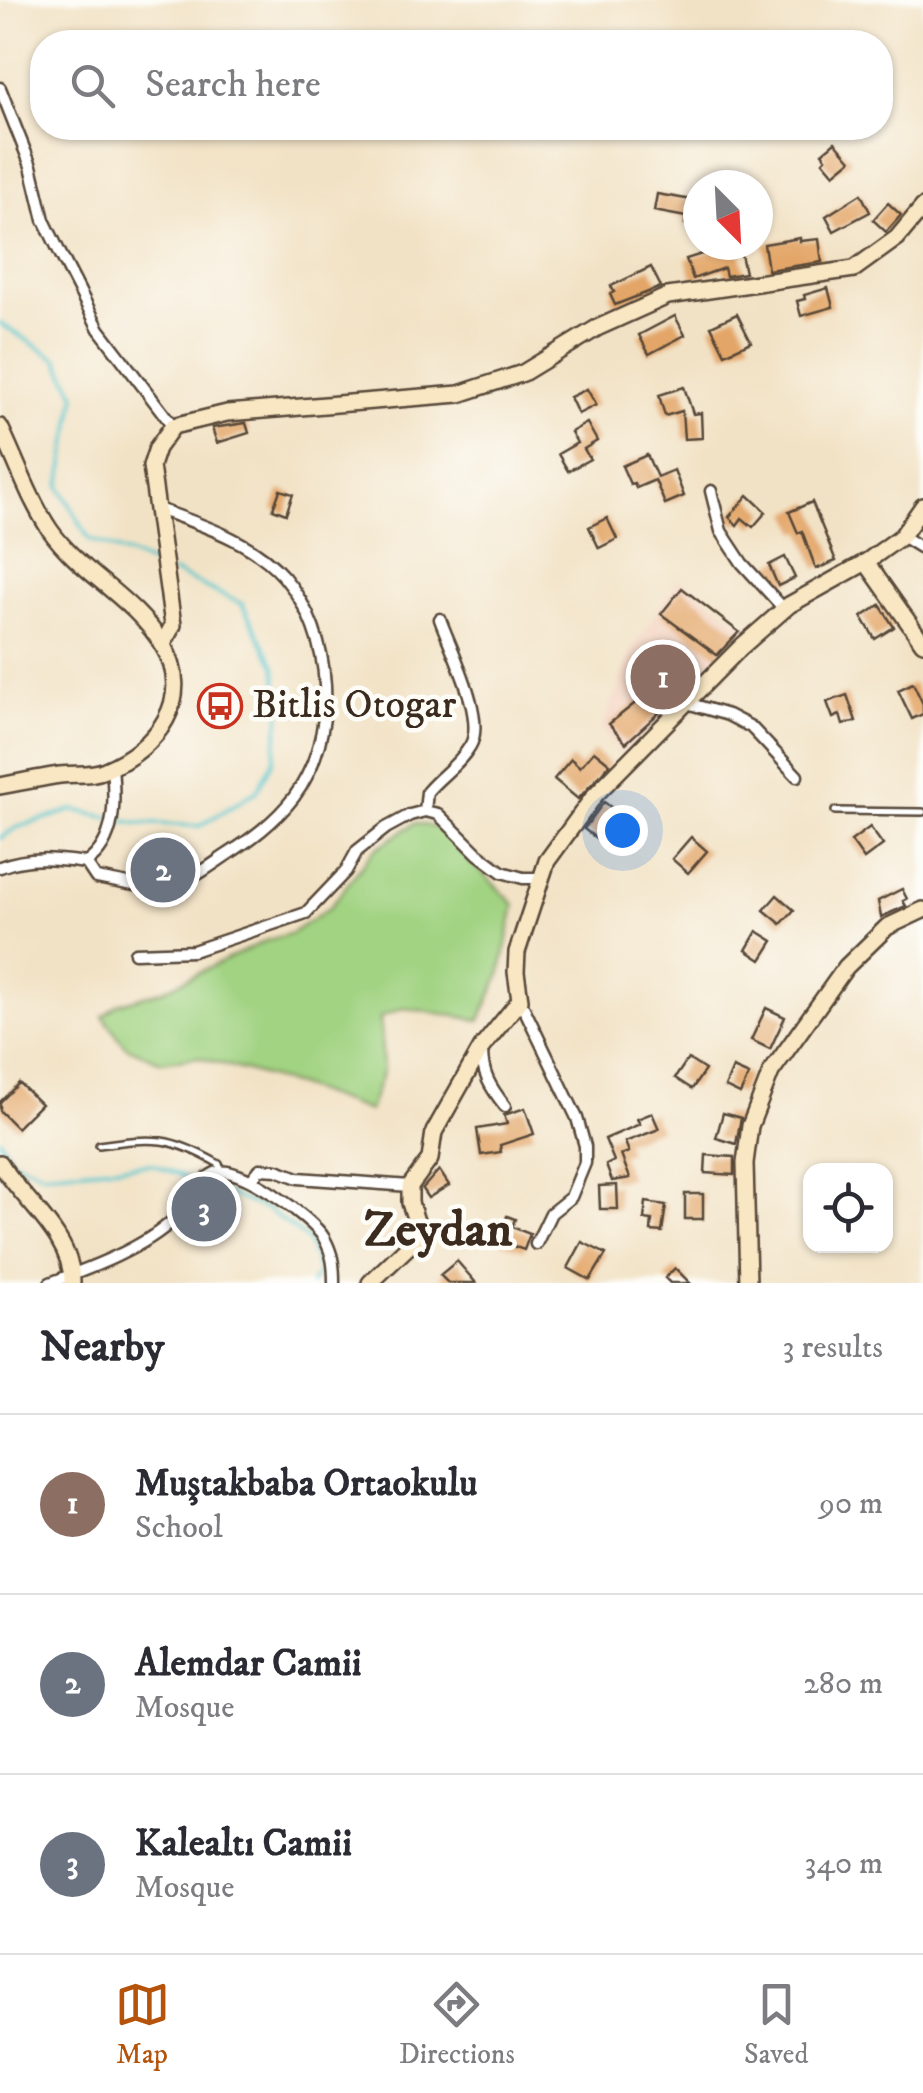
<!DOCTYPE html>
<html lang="en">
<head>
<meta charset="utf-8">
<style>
	:root { --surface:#fff; --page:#f7f7f7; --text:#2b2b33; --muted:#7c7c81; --line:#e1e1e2; --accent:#b45309 }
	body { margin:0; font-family:"IM FELL DW Pica",serif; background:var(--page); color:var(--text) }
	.controls { position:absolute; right:30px; bottom:30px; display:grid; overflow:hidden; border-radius:20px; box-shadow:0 2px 8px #0004 }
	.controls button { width:90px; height:90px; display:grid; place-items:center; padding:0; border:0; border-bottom:2px solid var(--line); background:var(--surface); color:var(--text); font:50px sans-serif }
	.compass { position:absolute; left:683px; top:170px; width:90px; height:90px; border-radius:50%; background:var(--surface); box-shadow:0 2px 8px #0004; rotate:156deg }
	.you { position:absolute; left:622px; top:830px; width:35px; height:35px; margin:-25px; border:8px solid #fff; border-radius:50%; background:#1a73e8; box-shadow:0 0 0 15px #1a73e833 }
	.badge { display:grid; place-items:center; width:65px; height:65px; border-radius:50%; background:var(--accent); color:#fff; font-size:32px; font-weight:700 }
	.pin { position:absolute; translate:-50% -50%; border:5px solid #fff; box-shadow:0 2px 10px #0006 }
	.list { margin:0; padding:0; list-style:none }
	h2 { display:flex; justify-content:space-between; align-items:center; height:130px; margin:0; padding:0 40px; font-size:42px }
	h2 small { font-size:32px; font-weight:400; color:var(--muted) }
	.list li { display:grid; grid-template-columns:65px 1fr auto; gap:30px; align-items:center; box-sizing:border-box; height:180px; padding:0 40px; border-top:2px solid var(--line) }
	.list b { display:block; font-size:38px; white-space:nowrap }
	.list p { margin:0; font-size:32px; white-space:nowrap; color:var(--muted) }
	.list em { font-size:32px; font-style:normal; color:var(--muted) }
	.icon { flex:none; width:55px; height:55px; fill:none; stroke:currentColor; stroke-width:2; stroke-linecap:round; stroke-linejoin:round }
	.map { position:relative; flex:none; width:923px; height:1283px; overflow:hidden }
	.search { position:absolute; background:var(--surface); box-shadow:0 2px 8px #0004; left:30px; right:30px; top:30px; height:110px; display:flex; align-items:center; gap:25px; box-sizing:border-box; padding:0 35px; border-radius:40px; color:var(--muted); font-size:38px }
	.sheet { height:670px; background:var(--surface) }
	nav { display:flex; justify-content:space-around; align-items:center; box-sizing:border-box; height:140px; border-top:2px solid var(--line); background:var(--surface); font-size:28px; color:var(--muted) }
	nav a { display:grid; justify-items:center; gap:5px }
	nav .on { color:var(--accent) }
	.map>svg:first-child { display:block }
</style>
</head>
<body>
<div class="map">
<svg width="923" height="1283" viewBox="0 0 923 1283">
	<rect width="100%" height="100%" fill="#fdfcf7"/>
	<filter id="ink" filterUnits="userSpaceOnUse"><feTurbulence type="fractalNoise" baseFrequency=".01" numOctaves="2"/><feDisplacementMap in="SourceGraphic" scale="20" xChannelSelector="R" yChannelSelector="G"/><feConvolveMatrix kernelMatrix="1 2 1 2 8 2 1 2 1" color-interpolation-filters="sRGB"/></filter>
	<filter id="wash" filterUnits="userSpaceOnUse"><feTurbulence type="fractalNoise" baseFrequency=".0048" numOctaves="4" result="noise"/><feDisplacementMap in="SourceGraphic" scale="40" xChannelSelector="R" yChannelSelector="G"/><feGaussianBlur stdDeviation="2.25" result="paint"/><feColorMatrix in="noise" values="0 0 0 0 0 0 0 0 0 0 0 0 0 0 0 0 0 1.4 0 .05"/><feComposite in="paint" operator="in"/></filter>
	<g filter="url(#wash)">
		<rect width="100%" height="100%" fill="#f2e2c5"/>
		<path fill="#f4d3c0" d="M679 579 749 629 679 705 621 754 601 729 633 648Z"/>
		<path fill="#a1d382" stroke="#6e7e50" stroke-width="2.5" d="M415 823 437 828 515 905 500 975 480 1020 404 1008 380 1017 383 1071 369 1111 299 1086 198 1057 161 1062 126 1047 103 1016 118 1004 161 991 265 941 292 933 330 907 374 850Z"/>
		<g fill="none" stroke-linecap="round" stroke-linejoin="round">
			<g stroke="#58c5cb" stroke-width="4">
				<path d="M0 323 58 360 76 395 60 487 89 539 159 566"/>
				<path d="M0 838 18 827 73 810 135 823 200 826 257 791 274 759 280 716 275 666 242 604 173 572"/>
				<path d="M0 1139 10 1159 43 1173 152 1164 268 1210 307 1239 319 1272 311 1283"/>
			</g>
		</g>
		<g id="blocks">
			<g fill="#e3a668">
				<path d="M835 142 851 160 834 174 823 161 826 158 822 153Z"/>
				<path d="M657 194 698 201V227L685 224 686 217 654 211Z"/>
				<path d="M861 194 870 212 834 231 826 216Z"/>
				<path d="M888 203 901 215 886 232 873 220Z"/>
				<path d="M800 238V241L819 239 822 262 768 270 764 244Z"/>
				<path d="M730 245H739L745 273 726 276 724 268 693 279 686 259Z"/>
				<path d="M651 267 661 287 615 305 610 294 614 292 611 286Z"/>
				<path d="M828 288 833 307 801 316 797 301 805 299 804 295Z"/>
				<path d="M737 314 751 342 725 354 711 326Z"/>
				<path d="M675 316 685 335 649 354 639 335Z"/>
				<path d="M684 387 693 414 701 413 702 438 684 439 682 411 665 416 659 395Z"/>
				<path d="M587 389 596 405 578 414 570 397Z"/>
				<path d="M246 423 249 433 217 443 212 428Z"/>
				<path d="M587 423 597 441 584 449 590 459 568 471 558 454 577 443 571 432Z"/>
				<path d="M647 455 657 477 674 470 684 496 665 504 655 480 636 488 634 483 630 484 622 466Z"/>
				<path d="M280 490 293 494 286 514 273 509Z"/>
				<path d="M748 495 766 512 753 527 742 518 737 525 729 517Z"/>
				<path d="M812 502 836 561 816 569 802 531 798 533 789 512Z"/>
				<path d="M607 518 617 539 599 548 589 527Z"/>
				<path d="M785 557 795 578 778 586 769 565Z"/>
				<path d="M682 588 739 632 717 655 661 614Z"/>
				<path d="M880 605 894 627 875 639 862 617Z"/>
				<path d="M913 683 923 704V714L912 719 898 690Z"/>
				<path d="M658 685 672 701 626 743 609 724Z"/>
				<path d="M847 695 856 721 843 725 840 715 833 718 827 702Z"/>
				<path d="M594 751 610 764 578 799 554 779 571 759 580 767Z"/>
				<path d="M604 802 616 811 612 816 618 820 601 842 584 829Z"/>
				<path d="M870 827 883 845 864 859 851 841Z"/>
				<path d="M691 837 707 851 688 873 672 859Z"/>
				<path d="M147 863H179V874L147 877Z"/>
				<path d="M902 889 907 899 903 901 906 906 881 917 878 901Z"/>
				<path d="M777 895 794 910 781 924 764 910Z"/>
				<path d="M757 931 773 941 761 960 746 950Z"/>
				<path d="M766 1008 785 1017 770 1049 751 1040Z"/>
				<path d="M688 1059 705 1070 692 1089 675 1078Z"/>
				<path d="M733 1068 749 1075 740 1094 725 1087Z"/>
				<path d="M19 1083 41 1104 17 1128 0 1111V1102Z"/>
				<path d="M525 1108 534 1134 500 1145 501 1152 481 1155 477 1129 507 1124 504 1115Z"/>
				<path d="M652 1113 659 1129 625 1142 629 1152 621 1155 630 1178 612 1181 606 1165 614 1161 605 1139 640 1124 637 1119Z"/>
				<path d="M723 1113 741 1118 736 1144 716 1138Z"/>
				<path d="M706 1155 734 1157V1175L705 1173Z"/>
				<path d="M439 1170 449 1185 428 1198 422 1189Z"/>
				<path d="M617 1185 618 1209H600L599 1186Z"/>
				<rect x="685" y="1194" width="18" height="25"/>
				<path d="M212 1198 217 1213 194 1225 186 1219 196 1205Z"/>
				<path d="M646 1202 666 1205 662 1232 651 1231 652 1220 644 1219Z"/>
				<path d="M507 1216 515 1219 512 1227 530 1234 524 1250 498 1241Z"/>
				<path d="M582 1242 606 1254 590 1280 568 1268Z"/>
				<path d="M457 1261 476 1283H448L440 1275Z"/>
				<path d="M675 1268 690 1283H670L665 1278Z"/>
			</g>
		</g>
	</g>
	<g filter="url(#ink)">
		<use href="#blocks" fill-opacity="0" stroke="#564637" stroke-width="2.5"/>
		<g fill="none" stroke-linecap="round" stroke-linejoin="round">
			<defs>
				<g id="lane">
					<path d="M835 811 923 812"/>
					<path d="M99 1145C154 1137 170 1136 219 1164L221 1170"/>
				</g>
				<g id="street">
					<path d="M0 88 31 166 44 220 60 253 99 329 173 426"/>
					<path d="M711 491 721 531 742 563 784 609"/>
					<path d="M902 536 923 549"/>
					<path d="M687 703 728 715 751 727 797 776"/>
					<path d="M425 811 427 792C440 776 459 765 470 746 487 719 451 650 440 619"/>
					<path d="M86 863 96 878C117 881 143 889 164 887 187 884 207 868 225 856 250 840 275 822 294 797 340 734 334 636 284 577 253 541 202 525 158 509"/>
					<path d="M0 867C29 856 55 859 86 863 117 842 115 800 112 767"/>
					<path d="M135 953 193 951 306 913 346 871 357 851 386 828 410 815 425 811 438 814 478 854 502 872 523 878H541"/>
					<path d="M520 1000 577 1118 585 1146V1163L571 1197 551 1213 536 1244"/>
					<path d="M482 1050C482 1074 490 1087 505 1106"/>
					<path d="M252 1179 260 1169 277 1170 298 1178 410 1186"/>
					<path d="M50 1283C88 1269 145 1248 174 1219 188 1206 198 1181 215 1173 237 1162 313 1219 324 1238 333 1254 334 1266 334 1283"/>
				</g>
				<g id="secondary">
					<path d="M0 427C16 460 29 499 50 530 80 573 134 598 162 644 196 698 157 749 105 770 92 776 75 773 60 775 40 778 20 782 0 786"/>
					<path d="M866 562 923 643"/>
					<path d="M163 644 173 625 151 466 157 448 173 426 227 413 459 394 523 373 597 328 668 296 854 269 897 238 923 207"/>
					<path d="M0 1163C21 1199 73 1236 72 1283"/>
					<path d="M370 1283 416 1239 418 1227 410 1203V1186L430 1159 434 1132 482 1047 520 1000 516 972 517 952 547 861 595 795 741 647 789 605 866 562 902 536 923 506"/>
					<path d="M748 1283 745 1163 750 1126 771 1072 846 967 887 927 923 910"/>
				</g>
			</defs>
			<use href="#lane" stroke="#564637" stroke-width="10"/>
			<use href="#street" stroke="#564637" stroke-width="15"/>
			<use href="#secondary" stroke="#564637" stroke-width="20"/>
			<use href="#lane" stroke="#fff" stroke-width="5"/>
			<use href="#street" stroke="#fff" stroke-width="10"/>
			<use href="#secondary" stroke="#f9e7c3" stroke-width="15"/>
		</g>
	</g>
	<defs>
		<symbol id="bus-ring" viewBox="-11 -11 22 22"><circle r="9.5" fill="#fdfcf7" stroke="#c8321e" stroke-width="1.5"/><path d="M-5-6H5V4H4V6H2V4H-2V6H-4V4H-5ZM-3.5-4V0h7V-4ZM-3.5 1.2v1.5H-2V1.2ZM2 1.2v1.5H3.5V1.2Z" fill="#c8321e"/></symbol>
	</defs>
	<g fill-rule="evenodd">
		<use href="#bus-ring" x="195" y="681" width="50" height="50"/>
	</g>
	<g text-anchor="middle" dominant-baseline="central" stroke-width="9" stroke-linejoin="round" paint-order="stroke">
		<g font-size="40" fill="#3b2a1e" stroke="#fdfcf7" text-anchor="start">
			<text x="252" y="706">Bitlis Otogar</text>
		</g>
		<g font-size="50" font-weight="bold" fill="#3b2a1e" stroke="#fdfcf7">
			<text x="438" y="1230">Zeydan</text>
		</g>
	</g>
</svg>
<div class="controls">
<button><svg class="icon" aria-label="locate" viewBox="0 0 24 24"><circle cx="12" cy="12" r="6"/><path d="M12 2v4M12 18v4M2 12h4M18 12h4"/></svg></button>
</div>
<svg class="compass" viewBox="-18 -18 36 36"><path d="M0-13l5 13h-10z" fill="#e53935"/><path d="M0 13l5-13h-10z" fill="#7c7c81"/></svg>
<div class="you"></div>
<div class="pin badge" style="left:663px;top:677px;background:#8d6e63">1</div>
<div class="pin badge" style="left:163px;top:870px;background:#6b7280">2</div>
<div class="pin badge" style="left:204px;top:1209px;background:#6b7280">3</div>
<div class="search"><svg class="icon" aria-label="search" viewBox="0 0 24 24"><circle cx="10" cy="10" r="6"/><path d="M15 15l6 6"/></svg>Search here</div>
</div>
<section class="sheet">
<h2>Nearby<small>3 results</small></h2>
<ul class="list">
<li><span class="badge" style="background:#8d6e63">1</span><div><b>Muştakbaba Ortaokulu</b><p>School</p></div><em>90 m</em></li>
<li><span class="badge" style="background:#6b7280">2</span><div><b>Alemdar Camii</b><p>Mosque</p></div><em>280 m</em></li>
<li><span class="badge" style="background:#6b7280">3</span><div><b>Kalealtı Camii</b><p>Mosque</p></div><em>340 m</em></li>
</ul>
</section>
<nav>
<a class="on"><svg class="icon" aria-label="map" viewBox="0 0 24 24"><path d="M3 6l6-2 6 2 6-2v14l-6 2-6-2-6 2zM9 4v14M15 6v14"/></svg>Map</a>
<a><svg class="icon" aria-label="directions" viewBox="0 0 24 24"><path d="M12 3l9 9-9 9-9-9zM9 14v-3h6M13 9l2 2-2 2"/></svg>Directions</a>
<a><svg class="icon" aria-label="saved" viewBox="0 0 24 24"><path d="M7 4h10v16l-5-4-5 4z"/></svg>Saved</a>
</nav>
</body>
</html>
